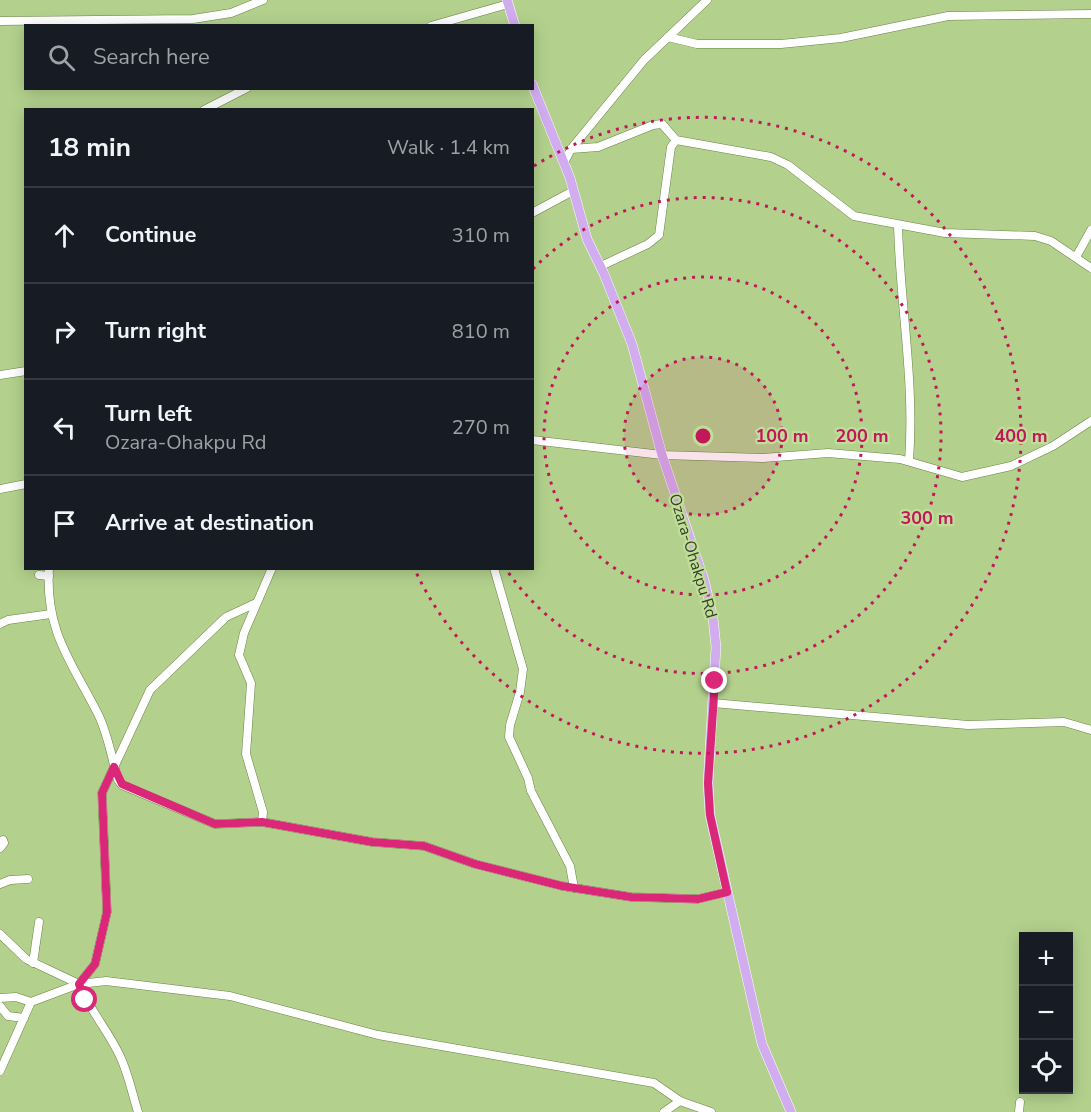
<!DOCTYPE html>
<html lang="en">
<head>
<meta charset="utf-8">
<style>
	:root { --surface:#171b24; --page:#20242c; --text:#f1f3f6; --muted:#9ea1a6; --line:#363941 }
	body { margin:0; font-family:"Nunito Sans",sans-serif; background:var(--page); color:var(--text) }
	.controls { position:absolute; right:18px; bottom:18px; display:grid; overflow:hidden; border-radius:0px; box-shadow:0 3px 15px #0003 }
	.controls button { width:54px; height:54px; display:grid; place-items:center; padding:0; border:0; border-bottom:2px solid var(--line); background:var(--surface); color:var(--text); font:30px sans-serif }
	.stop { position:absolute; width:18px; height:18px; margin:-14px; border:4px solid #db2777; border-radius:50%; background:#fff }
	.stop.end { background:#db2777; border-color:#fff; box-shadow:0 2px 6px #0008 }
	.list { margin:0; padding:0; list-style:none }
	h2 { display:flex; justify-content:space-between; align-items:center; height:78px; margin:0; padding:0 24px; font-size:26px }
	h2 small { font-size:20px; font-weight:400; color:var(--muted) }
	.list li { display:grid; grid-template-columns:39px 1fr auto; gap:18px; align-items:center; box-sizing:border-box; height:96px; padding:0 24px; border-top:2px solid var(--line) }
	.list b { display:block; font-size:22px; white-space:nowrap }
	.list p { margin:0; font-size:20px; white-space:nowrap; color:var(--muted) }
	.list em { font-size:20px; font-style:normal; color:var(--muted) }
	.icon { flex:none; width:33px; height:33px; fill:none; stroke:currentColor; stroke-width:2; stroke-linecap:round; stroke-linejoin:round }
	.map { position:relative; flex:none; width:1091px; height:1112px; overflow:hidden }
	.search { position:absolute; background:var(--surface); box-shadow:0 3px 15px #0003; left:24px; top:24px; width:510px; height:66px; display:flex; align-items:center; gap:15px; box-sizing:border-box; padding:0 21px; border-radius:0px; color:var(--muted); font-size:22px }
	.panel { position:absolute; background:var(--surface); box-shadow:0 3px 15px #0003; left:24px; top:108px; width:510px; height:462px; border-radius:0px }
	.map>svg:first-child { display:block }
</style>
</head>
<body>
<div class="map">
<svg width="1091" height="1112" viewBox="0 0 1091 1112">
	<rect width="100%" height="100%" fill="#b3d18d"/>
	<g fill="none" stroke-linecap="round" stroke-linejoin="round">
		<defs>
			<g id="minor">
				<path d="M0 21 193 19 231 13 263 0"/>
				<path d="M431 26 508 4"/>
				<path d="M668 37 697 44H781L841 38 948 16 1091 14"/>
				<path d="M204 110 247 88"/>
				<path d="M571 149 598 147 653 125 662 124 676 140 771 157 788 165 854 216 945 233 1035 236 1051 241 1091 268"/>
				<path d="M564 163 571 149 644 60 707 0"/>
				<path d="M532 213 573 191"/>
				<path d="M898 225C900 304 915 382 909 461"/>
				<path d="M1076 257 1091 230"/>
				<path d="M601 266 648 244 659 235 671 147 676 140"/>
				<path d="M0 375 26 371"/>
				<path d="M532 440 662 455 763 458 828 453 900 459 962 477 1011 466 1053 446 1091 421"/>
				<path d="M0 489 26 484"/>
				<path d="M49 568C45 631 71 661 98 714 108 734 112 759 118 780L122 785 215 824 262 822 372 842 424 846 475 864 562 886 631 897 698 899 727 892"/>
				<path d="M494 568 523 669 520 692 510 725 509 737 528 778 531 791 570 866 574 888"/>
				<path d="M39 575 49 576"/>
				<path d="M0 624 8 620 51 614"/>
				<path d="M713 703 968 725 1064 722 1091 730"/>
				<path d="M262 822 263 812 246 754 251 683 239 655 244 633 272 568"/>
				<path d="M0 848 4 843 3 840"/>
				<path d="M0 884 10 880 28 879"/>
				<path d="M0 934 26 959 79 984 106 981 230 996 378 1035 654 1083 680 1101 711 1112"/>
				<path d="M33 963 39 922"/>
				<path d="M79 984C89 1009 107 1029 119 1054 128 1072 132 1093 138 1112"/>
				<path d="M0 998 16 997 31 1002"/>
				<path d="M0 1006 8 1016 24 1018"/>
				<path d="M0 1071 31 1002 79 984 95 964 107 912 102 793 150 690 226 617 256 603"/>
				<path d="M664 1112 680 1101"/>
				<path d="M1019 1112 1020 1102"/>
			</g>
			<g id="major">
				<path d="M507 0 515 26"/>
				<path d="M532 84 570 178 587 239 604 274 632 344 662 455 704 580 713 618 716 647 708 783 710 815 762 1044 791 1112"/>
			</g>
		</defs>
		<use href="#minor" stroke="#688342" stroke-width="9"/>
		<use href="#major" stroke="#fff" stroke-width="10"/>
		<use href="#minor" stroke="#fff" stroke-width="8"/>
		<use href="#major" stroke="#d1adef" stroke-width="9"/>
	</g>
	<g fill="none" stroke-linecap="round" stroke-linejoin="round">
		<path stroke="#db2777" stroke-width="8" d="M85 1000 79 984 95 964 107 912 102 793 114 767 122 784 215 824 262 822 372 842 424 846 475 864 562 886 631 897 698 899 727 892 710 815 708 783 715 681"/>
	</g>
	<circle cx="703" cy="436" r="79" fill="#c2185b" fill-opacity=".12"/>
	<g fill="none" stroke="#c2185b" stroke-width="3" stroke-dasharray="3 6">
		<circle cx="703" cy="436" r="79"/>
		<circle cx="703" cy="436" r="159"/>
		<path d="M533 269A238 238 0 1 1 506 569"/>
		<path d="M534 166A318 318 0 1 1 415 570"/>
	</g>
	<g text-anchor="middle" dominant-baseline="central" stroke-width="4.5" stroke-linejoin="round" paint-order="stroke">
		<g font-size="16" fill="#354125" stroke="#c0de99">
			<text transform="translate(693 556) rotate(73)">Ozara-Ohakpu Rd</text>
		</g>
	</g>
	<circle cx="703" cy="436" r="9" fill="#c2185b" stroke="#c0de99" stroke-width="3"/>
	<g font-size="18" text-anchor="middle" font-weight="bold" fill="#c2185b" stroke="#c0de99" stroke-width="4.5" stroke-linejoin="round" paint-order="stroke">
		<text x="782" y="442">100 m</text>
		<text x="862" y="442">200 m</text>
		<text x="1021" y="442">400 m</text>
		<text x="927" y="524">300 m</text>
	</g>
</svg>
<div class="controls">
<button>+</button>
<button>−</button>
<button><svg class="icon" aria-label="locate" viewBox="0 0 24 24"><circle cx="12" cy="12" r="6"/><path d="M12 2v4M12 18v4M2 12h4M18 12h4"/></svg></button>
</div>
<div class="stop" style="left:85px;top:1000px"></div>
<div class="stop end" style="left:715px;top:681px"></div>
<div class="search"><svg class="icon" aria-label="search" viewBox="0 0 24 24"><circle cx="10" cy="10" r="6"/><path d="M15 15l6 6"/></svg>Search here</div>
<section class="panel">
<h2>18 min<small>Walk · 1.4 km</small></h2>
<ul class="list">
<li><svg class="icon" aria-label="ahead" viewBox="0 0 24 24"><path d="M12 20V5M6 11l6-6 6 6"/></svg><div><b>Continue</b></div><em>310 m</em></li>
<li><svg class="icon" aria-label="right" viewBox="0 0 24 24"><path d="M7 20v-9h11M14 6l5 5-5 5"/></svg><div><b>Turn right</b></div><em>810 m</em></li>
<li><svg class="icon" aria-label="left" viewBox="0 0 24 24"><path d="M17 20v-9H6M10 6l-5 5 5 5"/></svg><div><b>Turn left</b><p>Ozara-Ohakpu Rd</p></div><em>270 m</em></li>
<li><svg class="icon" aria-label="arrive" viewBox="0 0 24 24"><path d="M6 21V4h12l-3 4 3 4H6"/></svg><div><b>Arrive at destination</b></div></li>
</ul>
</section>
</div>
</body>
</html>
